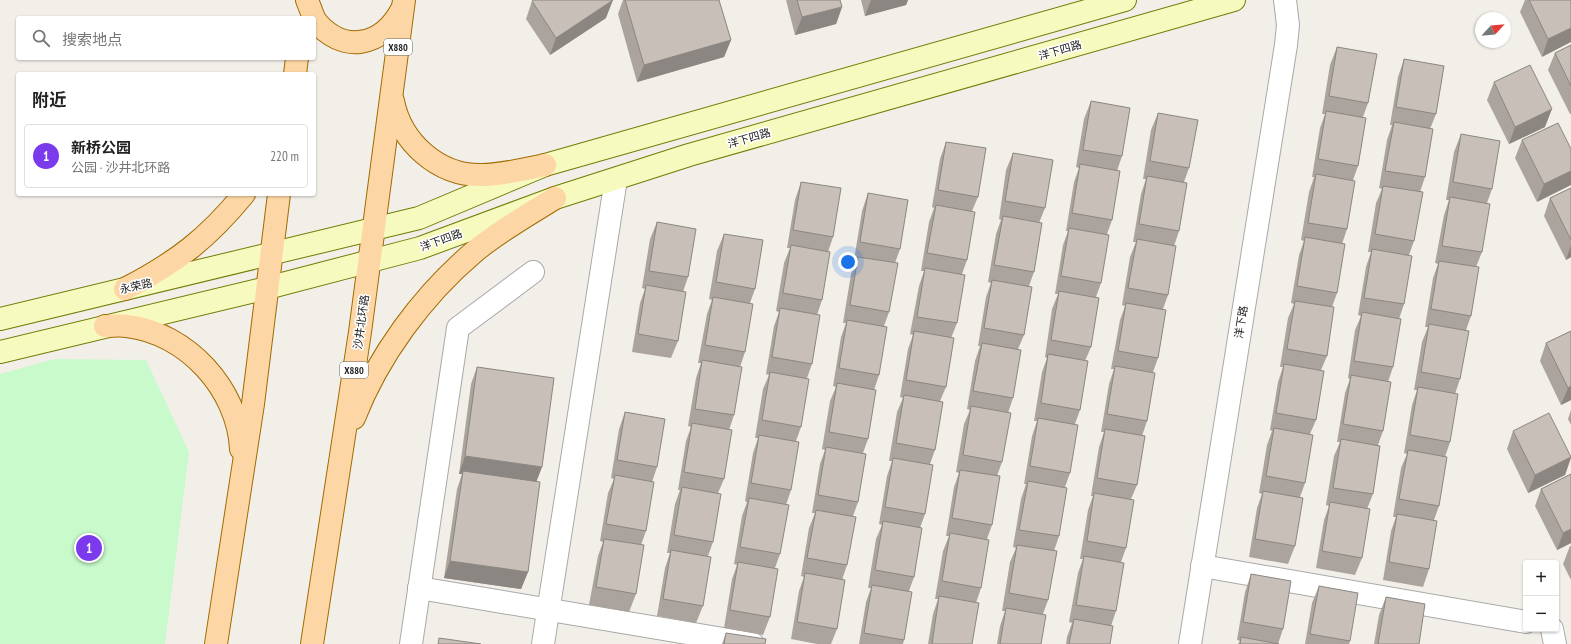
<!DOCTYPE html>
<html lang="zh">
<head>
<meta charset="utf-8">
<style>
	:root { --surface:#fff; --page:#f2f2f2; --text:#222; --muted:#767676; --line:#e0e0e0; --accent:#7c3aed }
	body { margin:0; font-family:"PT Sans Narrow","Noto Sans SC",sans-serif; background:var(--page); color:var(--text) }
	.controls { position:absolute; right:12px; bottom:12px; display:grid; overflow:hidden; border-radius:4px; box-shadow:0 1px 3px #0004 }
	.controls button { width:36px; height:36px; display:grid; place-items:center; padding:0; border:0; border-bottom:1px solid var(--line); background:var(--surface); color:var(--text); font:20px sans-serif }
	.compass { position:absolute; left:1475px; top:12px; width:36px; height:36px; border-radius:50%; background:var(--surface); box-shadow:0 1px 3px #0004; rotate:64deg }
	.you { position:absolute; left:848px; top:262px; width:14px; height:14px; margin:-10px; border:3px solid #fff; border-radius:50%; background:#1a73e8; box-shadow:0 0 0 6px #1a73e833 }
	.badge { display:grid; place-items:center; width:26px; height:26px; border-radius:50%; background:var(--accent); color:#fff; font-size:13px; font-weight:700 }
	.pin { position:absolute; translate:-50% -50%; border:2px solid #fff; box-shadow:0 1px 4px #0006 }
	.list { margin:0; padding:0; list-style:none }
	h2 { display:flex; justify-content:space-between; align-items:center; height:52px; margin:0; padding:0 16px; font-size:17px }
	h2 small { font-size:13px; font-weight:400; color:var(--muted) }
	.list li { display:grid; grid-template-columns:26px 1fr auto; gap:12px; align-items:center; box-sizing:border-box; height:64px; margin:0 8px 8px; padding:0 8px; border:1px solid var(--line); border-radius:4px }
	.list b { display:block; font-size:15px; white-space:nowrap }
	.list p { margin:0; font-size:13px; white-space:nowrap; color:var(--muted) }
	.list em { font-size:13px; font-style:normal; color:var(--muted) }
	.icon { flex:none; width:22px; height:22px; fill:none; stroke:currentColor; stroke-width:2; stroke-linecap:round; stroke-linejoin:round }
	.map { position:relative; flex:none; width:1571px; height:644px; overflow:hidden }
	.search { position:absolute; background:var(--surface); box-shadow:0 1px 3px #0004; left:16px; top:16px; width:300px; height:44px; display:flex; align-items:center; gap:10px; box-sizing:border-box; padding:0 14px; border-radius:4px; color:var(--muted); font-size:15px }
	.panel { position:absolute; background:var(--surface); box-shadow:0 1px 3px #0004; left:16px; top:72px; width:300px; height:124px; border-radius:4px }
	.map>svg:first-child { display:block }
</style>
</head>
<body>
<div class="map">
<svg width="1571" height="644" viewBox="0 0 1571 644">
	<rect width="100%" height="100%" fill="#f2efe9"/>
	<path fill="#c8facc" d="M55 359 146 360 189 452 165 644H0V374Z"/>
	<g fill="none" stroke-linecap="round" stroke-linejoin="round">
		<defs>
			<g id="street">
				<path d="M1202 566 1526 622"/>
				<path d="M419 588 753 644"/>
				<path d="M1552 629 1555 644"/>
				<path d="M411 644 458 328 533 272"/>
				<path d="M543 644 616 179"/>
				<path d="M1190 644 1286 45 1288 25 1285 0"/>
			</g>
			<g id="secondary">
				<path d="M0 319 419 218 545 165 1125 0"/>
				<path d="M0 352 267 288 420 248 555 198 689 155 1234 0"/>
			</g>
			<g id="primary">
				<path d="M307 0 314 18"/>
				<path d="M314 19C342 55 382 47 402 9"/>
				<path d="M295 74 297 58"/>
				<path d="M393 101C401 142 438 176 482 175 503 175 525 169 545 165"/>
				<path d="M125 289C177 262 207 239 244 194"/>
				<path d="M105 326C112 326 120 325 127 326 187 333 238 389 241 449"/>
				<path d="M354 418C378 356 423 295 474 252 499 231 528 215 555 198"/>
				<path d="M216 644 253 404 279 194"/>
				<path d="M312 644 360 332 404 0"/>
			</g>
		</defs>
		<use href="#street" stroke="#a9a9a9" stroke-width="24"/>
		<use href="#secondary" stroke="#707d05" stroke-width="24"/>
		<use href="#primary" stroke="#a06b00" stroke-width="24"/>
		<use href="#street" stroke="#fff" stroke-width="22"/>
		<use href="#secondary" stroke="#f7fabf" stroke-width="22"/>
		<use href="#primary" stroke="#fcd6a4" stroke-width="22"/>
	</g>
	<g fill="#aba49e">
		<path d="M623 0H719L731 40 724 57 637 82 618 14Z"/>
		<path d="M786 0H840L842 7 836 24 795 35Z"/>
		<path d="M861 0H908L906 5 865 16Z"/>
		<path d="M1525 0H1571L1542 57 1520 12Z"/>
		<path d="M532 1 606 18 550 55 526 19Z"/>
		<path d="M1571 45V114H1570L1548 70 1555 53Z"/>
		<path d="M1337 47 1368 103 1363 117 1358 166 1353 180 1347 229 1342 244 1337 293 1332 307 1327 356 1321 370 1316 420 1310 434 1305 483 1300 497 1295 546 1288 564 1249 557 1257 508 1262 494 1259 493 1267 445 1272 431 1270 430 1278 382 1283 367H1280L1288 318 1294 304 1291 303 1299 255 1304 241 1301 240 1309 192 1314 177H1312L1320 128 1325 114H1322L1330 65Z"/>
		<path d="M1404 59 1436 114 1430 129 1425 177 1420 192 1414 241 1409 255 1404 304 1399 319 1393 367 1388 382 1383 431 1378 445 1373 494 1367 509 1362 558 1355 575 1316 568 1324 520 1329 506 1326 505 1334 456 1340 442H1337L1345 393 1350 379 1348 378 1355 330 1361 316 1358 315 1366 267 1371 252H1368L1376 203 1382 189 1379 188 1387 140 1392 125H1390L1398 77Z"/>
		<path d="M1494 82 1545 127 1509 144 1487 100Z"/>
		<path d="M1091 101 1122 156 1117 171 1112 220 1107 234 1101 283 1096 297 1091 347 1085 361 1080 410 1075 424 1070 473 1065 487 1059 536 1054 551 1048 600 1043 614 1041 644H997L1000 626 1005 611H1002L1010 562 1016 548 1013 547 1021 499 1026 484H1024L1032 436 1037 421H1034L1042 372 1047 358 1045 357 1052 309 1058 294H1055L1063 245 1068 231H1066L1074 182 1079 168 1076 167 1084 119Z"/>
		<path d="M1158 113 1189 168 1184 182 1179 231 1174 246 1168 295 1163 309 1158 358 1153 372 1147 421 1142 436 1137 485 1131 499 1126 548 1121 562 1116 611 1111 626 1110 644H1066L1067 637 1072 623 1069 622 1078 573 1083 559H1080L1088 510 1093 496H1091L1099 447 1104 432H1101L1109 384 1114 369H1111L1120 320 1125 306 1122 305 1130 257 1136 242H1133L1141 194 1146 179H1143L1151 130Z"/>
		<path d="M1461 134 1492 189 1487 203 1482 252 1476 267 1471 316 1466 330 1460 379 1455 394 1450 442 1445 457 1439 506 1434 520 1429 569 1423 587 1383 580 1391 531 1396 517H1393L1401 468 1407 454 1404 453 1412 405 1417 390H1414L1422 342 1428 327H1425L1433 278 1438 264 1435 263 1444 215 1449 200H1446L1454 152Z"/>
		<path d="M1522 140 1571 149 1537 202 1515 158Z"/>
		<path d="M946 142 978 197 972 211 967 260 962 274 957 323 951 338 946 387 940 401 935 450 930 464 925 514 920 528 914 577 909 591 904 640 903 644H859L866 602 871 588H868L876 539 882 525 879 524 887 476 892 461H889L897 412 903 398 900 397 908 349 913 335 910 334 919 286 924 271H921L929 222 934 208 932 207 940 159Z"/>
		<path d="M1013 153 1045 208 1039 223 1034 272 1029 286 1024 335 1018 349 1013 398 1008 413 1002 462 997 476 992 525 987 539 981 588 976 603 972 644H928L933 614 938 599H935L943 551 949 536H946L954 487 959 473 956 472 964 424 970 410 967 409 975 361 980 346H978L986 297 991 283 988 282 996 234 1001 220 999 219 1006 170Z"/>
		<path d="M801 182 833 237 828 252 822 300 817 315 812 364 807 378 801 427 796 441 791 490 786 505 780 554 775 568 770 617 763 635 724 628 732 579 737 565 734 564 742 516 747 502 745 501 753 453 758 438H755L763 389 769 375 766 374 774 326 779 312 776 311 784 263 790 248H787L795 200Z"/>
		<path d="M1571 188V257L1566 260 1544 216 1550 198Z"/>
		<path d="M868 193 900 249 895 263 889 312 884 326 879 375 874 390 868 439 863 453 858 502 853 516 847 565 842 580 837 629 831 644H817L791 639 799 591 804 577 801 576 809 528 815 513H812L820 464 825 450 822 449 830 401 836 387 833 386 841 337 846 323H843L851 274 857 260H854L862 211Z"/>
		<path d="M657 222 688 277 683 292 678 341 671 358 632 352 640 303 645 289 642 288 650 239Z"/>
		<path d="M724 234 755 289 750 303 745 352 740 367 734 415 729 430 724 479 718 493 713 542 708 556 703 606 696 623 657 616 665 568 670 553H667L675 504 680 490H678L686 441 691 427 688 426 696 378 701 363H698L707 314 712 300 709 299 717 251Z"/>
		<path d="M1571 331V400L1561 405 1540 361 1546 343Z"/>
		<path d="M477 367 542 467 536 482 528 572 521 589 444 578 457 489 462 474H459L471 384Z"/>
		<path d="M1571 410V425L1568 419Z"/>
		<path d="M625 412 657 467 652 482 646 531 641 545 636 594 629 612 589 605 598 556 603 542 600 541 608 493 614 479 611 478 619 429Z"/>
		<path d="M1513 431 1571 458 1565 475 1528 493 1507 449Z"/>
		<path d="M1571 474V543L1557 550 1535 506 1541 489Z"/>
		<path d="M1570 546H1571V580L1563 564Z"/>
		<path d="M1251 574 1283 629 1278 644H1279H1238L1240 641 1237 640 1245 592Z"/>
		<path d="M1319 586 1350 641 1349 644H1305L1312 603Z"/>
		<path d="M1386 597 1419 644H1374L1379 615Z"/>
		<path d="M726 633 765 644H722Z"/>
	</g>
	<g fill="#8b8681">
		<path d="M613 0 606 18 550 55 556 38Z"/>
		<path d="M871 0H908L906 5 865 16Z"/>
		<path d="M842 7 836 24 795 35 802 17Z"/>
		<path d="M1571 28V42L1542 57 1548 39Z"/>
		<path d="M731 40 724 57 637 82 644 65Z"/>
		<path d="M1552 109 1545 127 1509 144 1515 127Z"/>
		<path d="M1571 171V185L1537 202 1544 184Z"/>
		<path d="M1571 245V257L1566 260Z"/>
		<path d="M1571 386V400L1561 405 1568 388Z"/>
		<path d="M465 456 542 467 535 485 463 471 462 474H459Z"/>
		<path d="M1571 457 1565 475 1528 493 1535 475Z"/>
		<path d="M1571 529V543L1557 550 1563 533Z"/>
		<path d="M450 561 528 572 521 589 444 578Z"/>
	</g>
	<g fill="#c7bfb8" stroke="#8b8681">
		<path d="M534 0H613L556 38 532 1Z"/>
		<path d="M625 0H719L731 40 644 65Z"/>
		<path d="M797 0H840L842 7 802 17Z"/>
		<path d="M1529 0H1571V28L1548 39Z"/>
		<path d="M1571 45V86L1555 53Z"/>
		<path d="M1337 47 1377 54 1368 103 1329 96Z"/>
		<path d="M1404 59 1444 66 1436 114 1396 107Z"/>
		<path d="M1530 65 1552 109 1515 127 1494 82Z"/>
		<path d="M1091 101 1130 108 1122 156 1083 150Z"/>
		<path d="M1326 111 1366 118 1358 166 1318 159Z"/>
		<path d="M1158 113 1198 120 1189 168 1150 161Z"/>
		<path d="M1394 122 1433 129 1425 177 1385 171Z"/>
		<path d="M1558 123 1571 149V171L1544 184 1522 140Z"/>
		<path d="M1461 134 1500 141 1492 189 1453 182Z"/>
		<path d="M946 142 986 148 978 197 938 190Z"/>
		<path d="M1013 153 1053 160 1045 208 1005 201Z"/>
		<path d="M1080 164 1120 171 1112 220 1072 213Z"/>
		<path d="M1316 174 1355 181 1347 229 1308 223Z"/>
		<path d="M1147 176 1187 183 1179 231 1139 224Z"/>
		<path d="M801 182 841 188 833 237 793 230Z"/>
		<path d="M1383 186 1423 192 1414 241 1375 234Z"/>
		<path d="M1571 188V240L1550 198Z"/>
		<path d="M868 193 908 200 900 249 860 242Z"/>
		<path d="M1450 197 1490 204 1482 252 1442 246Z"/>
		<path d="M936 205 975 212 967 260 927 253Z"/>
		<path d="M1003 216 1042 223 1034 272 994 265Z"/>
		<path d="M657 222 696 229 688 277 649 271Z"/>
		<path d="M1069 228 1109 235 1101 283 1061 276Z"/>
		<path d="M724 234 763 240 755 289 716 282Z"/>
		<path d="M1305 237 1345 244 1337 293 1297 286Z"/>
		<path d="M1137 239 1176 246 1168 295 1128 288Z"/>
		<path d="M791 245 830 252 822 300 783 293Z"/>
		<path d="M1372 249 1412 256 1404 304 1364 298Z"/>
		<path d="M858 257 898 263 889 312 850 305Z"/>
		<path d="M1439 261 1479 267 1471 316 1431 309Z"/>
		<path d="M925 268 965 275 957 323 917 317Z"/>
		<path d="M992 280 1032 287 1024 335 984 328Z"/>
		<path d="M646 285 686 292 678 341 638 334Z"/>
		<path d="M1059 291 1099 298 1091 347 1051 340Z"/>
		<path d="M713 297 753 304 745 352 705 345Z"/>
		<path d="M1295 301 1334 307 1327 356 1287 349Z"/>
		<path d="M1126 303 1166 310 1158 358 1118 351Z"/>
		<path d="M780 308 820 315 812 364 772 357Z"/>
		<path d="M1362 312 1401 319 1393 367 1354 361Z"/>
		<path d="M847 320 887 327 879 375 839 368Z"/>
		<path d="M1429 324 1469 331 1460 379 1421 372Z"/>
		<path d="M914 331 954 338 946 387 906 380Z"/>
		<path d="M1571 331V386L1568 388 1546 343Z"/>
		<path d="M982 343 1021 350 1013 398 973 391Z"/>
		<path d="M1048 354 1088 361 1080 410 1041 403Z"/>
		<path d="M702 360 742 367 734 415 695 409Z"/>
		<path d="M1284 364 1324 371 1316 420 1276 413Z"/>
		<path d="M1115 366 1155 373 1147 421 1107 414Z"/>
		<path d="M477 367 554 378 542 467 465 456Z"/>
		<path d="M770 372 809 379 801 427 762 420Z"/>
		<path d="M1351 375 1391 382 1383 431 1343 424Z"/>
		<path d="M837 383 876 390 868 439 829 432Z"/>
		<path d="M1418 387 1458 394 1450 442 1410 435Z"/>
		<path d="M904 395 943 402 935 450 896 443Z"/>
		<path d="M971 406 1011 413 1002 462 963 455Z"/>
		<path d="M625 412 665 419 657 467 617 460Z"/>
		<path d="M1549 413 1571 457 1535 475 1513 431Z"/>
		<path d="M1038 418 1078 425 1070 473 1030 466Z"/>
		<path d="M692 423 732 430 724 479 684 472Z"/>
		<path d="M1274 428 1313 435 1305 483 1266 476Z"/>
		<path d="M1105 429 1145 436 1137 485 1097 478Z"/>
		<path d="M759 435 799 442 791 490 751 483Z"/>
		<path d="M1341 439 1380 446 1373 494 1333 488Z"/>
		<path d="M826 447 866 454 858 502 818 495Z"/>
		<path d="M1408 450 1447 457 1439 506 1399 499Z"/>
		<path d="M893 458 933 465 925 514 885 507Z"/>
		<path d="M960 470 1000 476 992 525 952 518Z"/>
		<path d="M463 471 540 482 528 572 450 561Z"/>
		<path d="M1571 474V529L1563 533 1541 489Z"/>
		<path d="M615 475 654 482 646 531 606 524Z"/>
		<path d="M1028 481 1067 488 1059 536 1019 530Z"/>
		<path d="M682 487 721 494 713 542 674 535Z"/>
		<path d="M1263 491 1303 498 1295 546 1255 539Z"/>
		<path d="M1094 493 1134 500 1126 548 1087 541Z"/>
		<path d="M749 498 789 505 780 554 740 547Z"/>
		<path d="M1330 502 1370 509 1362 558 1322 551Z"/>
		<path d="M816 510 856 517 847 565 807 558Z"/>
		<path d="M1397 514 1437 521 1429 569 1389 562Z"/>
		<path d="M883 521 922 528 914 577 875 570Z"/>
		<path d="M950 533 989 540 981 588 942 581Z"/>
		<path d="M604 539 644 545 636 594 596 587Z"/>
		<path d="M1017 545 1057 551 1048 600 1009 593Z"/>
		<path d="M671 550 711 557 703 606 663 599Z"/>
		<path d="M1084 556 1124 563 1116 611 1076 605Z"/>
		<path d="M738 562 778 569 770 617 730 610Z"/>
		<path d="M805 573 845 580 837 629 797 622Z"/>
		<path d="M1251 574 1291 581 1283 629 1243 622Z"/>
		<path d="M872 585 912 592 904 640 864 633Z"/>
		<path d="M1319 586 1358 593 1350 641 1310 634Z"/>
		<path d="M939 596 979 603 972 644H932Z"/>
		<path d="M1386 597 1425 604 1419 644H1378Z"/>
		<path d="M1006 608 1046 615 1041 644H1000Z"/>
		<path d="M1074 619 1113 626 1110 644H1069Z"/>
		<path d="M726 633 766 639 765 644H724Z"/>
		<path d="M1241 637 1279 644H1240Z"/>
		<path d="M439 638 481 644H438Z"/>
	</g>
	<g text-anchor="middle" dominant-baseline="central" stroke-width="3" stroke-linejoin="round" paint-order="stroke">
		<g fill="#fff" stroke="#646464" stroke-width="1">
			<rect x="384" y="39" width="28" height="16" rx="3"/>
			<rect x="340" y="362" width="28" height="16" rx="3"/>
		</g>
		<g font-size="10" font-weight="bold" fill="#222">
			<text x="398" y="47">X880</text>
			<text x="354" y="370">X880</text>
		</g>
		<g font-size="11" fill="#222" stroke="#fff">
			<text transform="translate(1060 50) rotate(-16)">洋下四路</text>
			<text transform="translate(749 138) rotate(-16)">洋下四路</text>
			<text transform="translate(441 240) rotate(-20)">洋下四路</text>
			<text transform="translate(136 286) rotate(-13)">永荣路</text>
			<text transform="translate(361 322) rotate(-82)">沙井北环路</text>
			<text transform="translate(1241 322) rotate(-81)">洋下路</text>
		</g>
	</g>
</svg>
<div class="controls">
<button>+</button>
<button>−</button>
</div>
<svg class="compass" viewBox="-18 -18 36 36"><path d="M0-13l5 13h-10z" fill="#e53935"/><path d="M0 13l5-13h-10z" fill="#767676"/></svg>
<div class="you"></div>
<div class="pin badge" style="left:89px;top:548px">1</div>
<div class="search"><svg class="icon" aria-label="search" viewBox="0 0 24 24"><circle cx="10" cy="10" r="6"/><path d="M15 15l6 6"/></svg>搜索地点</div>
<section class="panel">
<h2>附近<small></small></h2>
<ul class="list">
<li><span class="badge">1</span><div><b>新桥公园</b><p>公园 · 沙井北环路</p></div><em>220 m</em></li>
</ul>
</section>
</div>
</body>
</html>
